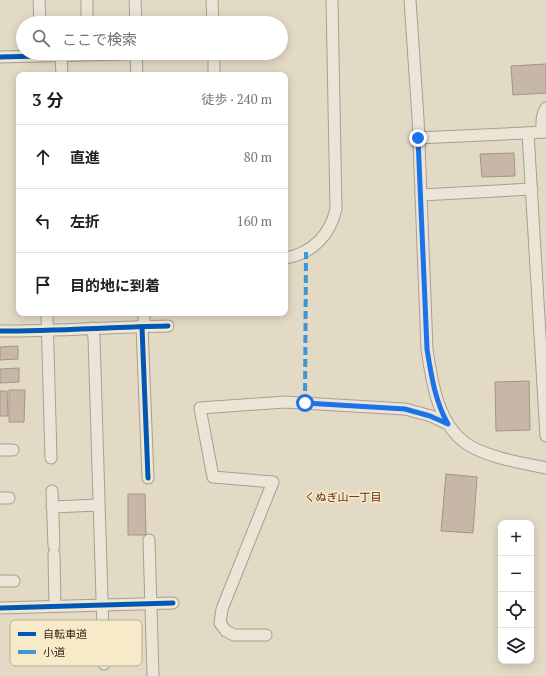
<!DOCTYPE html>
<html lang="ja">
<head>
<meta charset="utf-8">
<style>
	:root { --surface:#fff; --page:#f2f2f2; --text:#202124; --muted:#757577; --line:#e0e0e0 }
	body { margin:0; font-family:"PT Serif","Noto Sans JP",serif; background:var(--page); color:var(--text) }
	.controls { position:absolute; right:12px; bottom:12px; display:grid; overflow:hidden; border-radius:8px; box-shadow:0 2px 10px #0003 }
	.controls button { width:36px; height:36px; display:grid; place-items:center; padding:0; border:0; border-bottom:1px solid var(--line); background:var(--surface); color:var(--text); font:20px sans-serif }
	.stop { position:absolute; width:12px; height:12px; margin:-9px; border:3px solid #1a73e8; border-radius:50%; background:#fff }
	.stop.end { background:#1a73e8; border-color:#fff; box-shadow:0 1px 4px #0008 }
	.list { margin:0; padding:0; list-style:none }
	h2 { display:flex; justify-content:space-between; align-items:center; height:52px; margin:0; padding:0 16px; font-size:17px }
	h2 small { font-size:13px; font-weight:400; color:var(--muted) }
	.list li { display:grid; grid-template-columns:26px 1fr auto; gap:12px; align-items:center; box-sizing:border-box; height:64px; padding:0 16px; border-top:1px solid var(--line) }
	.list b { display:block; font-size:15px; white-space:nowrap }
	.list em { font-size:13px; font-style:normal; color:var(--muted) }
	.icon { flex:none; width:22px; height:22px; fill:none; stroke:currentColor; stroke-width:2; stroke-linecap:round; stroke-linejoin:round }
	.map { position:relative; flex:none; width:546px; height:676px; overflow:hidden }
	.search { position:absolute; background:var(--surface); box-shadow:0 2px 10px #0003; left:16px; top:16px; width:272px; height:44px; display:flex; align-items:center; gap:10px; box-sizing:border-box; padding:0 14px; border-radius:22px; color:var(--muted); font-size:15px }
	.panel { position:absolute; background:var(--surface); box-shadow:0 2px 10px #0003; left:16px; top:72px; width:272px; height:244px; border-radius:8px }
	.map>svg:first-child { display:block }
</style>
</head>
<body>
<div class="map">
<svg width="546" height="676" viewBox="0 0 546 676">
	<rect width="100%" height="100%" fill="#e3dac5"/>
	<g fill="#c7b7a6" stroke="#a39585">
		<path d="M546 64V93L513 95 511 66Z"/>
		<path d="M514 153 515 176 482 177 480 154Z"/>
		<path d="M18 346V359L0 360V347Z"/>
		<path d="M19 368V382L0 383V369Z"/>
		<path d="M529 381 530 430 496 431 495 382Z"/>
		<path d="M9 390H25L24 422H9Z"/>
		<path d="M0 391H7L8 416H0Z"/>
		<path d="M446 474 477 477 473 533 441 531Z"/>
		<path d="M128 494H145L146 535H128Z"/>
	</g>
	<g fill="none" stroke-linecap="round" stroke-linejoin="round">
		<defs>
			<g id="minor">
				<path d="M39 0 40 23"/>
				<path d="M87 0V23"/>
				<path d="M135 0 136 23"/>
				<path d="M212 0 213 23"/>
				<path d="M410 0 418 118 427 349C432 383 438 427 470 446 491 458 522 463 546 468"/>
				<path d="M136 53 137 75"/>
				<path d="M214 53V75"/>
				<path d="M61 56 62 75"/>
				<path d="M0 57 165 53"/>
				<path d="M542 132C542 123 541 115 546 108"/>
				<path d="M528 133 546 436"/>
				<path d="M418 138 546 132"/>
				<path d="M421 195 532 189"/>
				<path d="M285 258C312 254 330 235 336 209L332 0"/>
				<path d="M47 313 51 458"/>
				<path d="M144 313V327"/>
				<path d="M142 327 148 478"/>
				<path d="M92 328 94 337 104 664"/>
				<path d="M0 331C56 331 112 327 168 326"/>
				<path d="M0 450H13"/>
				<path d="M52 491 54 546"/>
				<path d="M0 498H9"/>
				<path d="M52 507 99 505"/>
				<path d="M149 540 153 676"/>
				<path d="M54 554 55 606"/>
				<path d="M0 581H14"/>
				<path d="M0 608 173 603"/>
				<path d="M266 635H234L226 631 220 623 222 609 273 482 213 477 200 408 285 402 405 409 431 416 448 424"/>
			</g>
		</defs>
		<use href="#minor" stroke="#a79f90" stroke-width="13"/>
		<use href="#minor" stroke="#ebe5d8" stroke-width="11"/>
		<path stroke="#3e96d4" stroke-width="4" stroke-dasharray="8 4" stroke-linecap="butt" d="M305 403 306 252"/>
		<defs>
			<g id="cycleway">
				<path d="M0 57 165 53"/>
				<path d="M142 327 148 478"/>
				<path d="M0 331C56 331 112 327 168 326"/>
				<path d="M0 608 173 603"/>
			</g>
		</defs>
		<use href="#cycleway" stroke="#f7eac8" stroke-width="8"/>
		<use href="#cycleway" stroke="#0057b8" stroke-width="5"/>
	</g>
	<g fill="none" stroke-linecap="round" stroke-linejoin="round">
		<path stroke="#1a73e8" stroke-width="5" d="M305 403 405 409 430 416 448 424C435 402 431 374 427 349L418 138"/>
	</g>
	<g text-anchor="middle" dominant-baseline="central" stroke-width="3" stroke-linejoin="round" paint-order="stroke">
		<g font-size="11" fill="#642716" stroke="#f7eac8">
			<text x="343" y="497">くぬぎ山一丁目</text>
		</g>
	</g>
	<rect x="10" y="620" width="132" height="46" rx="6" fill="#f7eac8" stroke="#bdb094" stroke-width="1"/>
	<rect x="18" y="632" width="18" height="4" fill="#0057b8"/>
	<rect x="18" y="650" width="18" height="4" fill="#3e96d4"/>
	<g font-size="11" fill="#352719">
		<text x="43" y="638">自転車道</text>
		<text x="43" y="656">小道</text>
	</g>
</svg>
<div class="controls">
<button>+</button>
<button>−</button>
<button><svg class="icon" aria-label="locate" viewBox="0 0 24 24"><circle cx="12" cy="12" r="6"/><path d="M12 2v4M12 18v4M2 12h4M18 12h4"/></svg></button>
<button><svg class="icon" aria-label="layers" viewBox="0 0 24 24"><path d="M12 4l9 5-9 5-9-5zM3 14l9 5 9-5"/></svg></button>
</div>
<div class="stop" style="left:305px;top:403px"></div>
<div class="stop end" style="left:418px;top:138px"></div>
<div class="search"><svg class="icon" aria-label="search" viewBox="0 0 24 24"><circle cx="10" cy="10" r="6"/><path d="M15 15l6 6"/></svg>ここで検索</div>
<section class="panel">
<h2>3 分<small>徒歩 · 240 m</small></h2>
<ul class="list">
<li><svg class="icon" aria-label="ahead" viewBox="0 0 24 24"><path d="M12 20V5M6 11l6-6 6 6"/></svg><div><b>直進</b></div><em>80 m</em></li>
<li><svg class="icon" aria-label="left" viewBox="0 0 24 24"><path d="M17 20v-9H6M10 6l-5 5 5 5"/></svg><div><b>左折</b></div><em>160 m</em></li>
<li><svg class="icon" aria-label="arrive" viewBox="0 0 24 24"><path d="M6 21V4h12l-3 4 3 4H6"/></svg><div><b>目的地に到着</b></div></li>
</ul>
</section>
</div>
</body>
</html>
